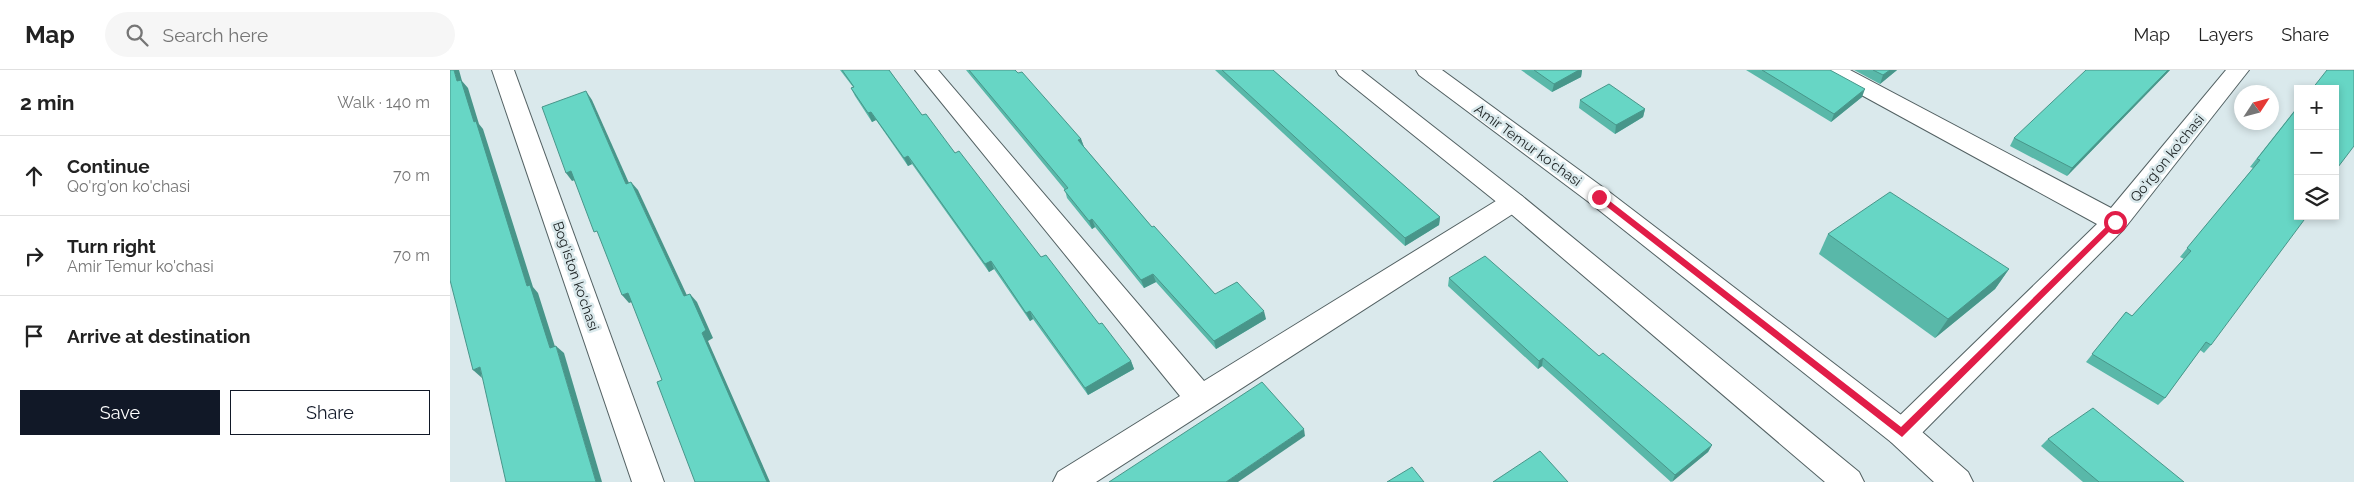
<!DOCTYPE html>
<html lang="en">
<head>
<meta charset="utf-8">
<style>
	:root { --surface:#fff; --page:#f6f6f6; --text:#222; --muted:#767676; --line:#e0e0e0; --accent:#111827 }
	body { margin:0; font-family:Raleway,sans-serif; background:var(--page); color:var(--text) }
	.controls { position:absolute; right:15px; top:15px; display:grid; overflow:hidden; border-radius:0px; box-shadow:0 2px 8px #0003 }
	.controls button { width:45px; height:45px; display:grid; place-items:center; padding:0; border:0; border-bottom:1px solid var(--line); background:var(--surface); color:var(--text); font:25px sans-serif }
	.compass { position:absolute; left:1784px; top:15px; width:45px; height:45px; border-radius:50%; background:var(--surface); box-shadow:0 2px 8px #0003; rotate:54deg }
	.stop { position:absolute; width:15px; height:15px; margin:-11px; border:4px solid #e11d48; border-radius:50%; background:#fff }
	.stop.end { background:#e11d48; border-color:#fff; box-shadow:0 1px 5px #0008 }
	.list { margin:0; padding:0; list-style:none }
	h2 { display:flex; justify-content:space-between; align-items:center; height:65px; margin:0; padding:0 20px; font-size:21px }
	h2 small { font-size:16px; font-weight:400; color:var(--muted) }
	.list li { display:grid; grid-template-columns:32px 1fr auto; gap:15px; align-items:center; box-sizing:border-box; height:80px; padding:0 20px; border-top:1px solid var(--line) }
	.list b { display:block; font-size:19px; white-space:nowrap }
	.list p { margin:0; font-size:16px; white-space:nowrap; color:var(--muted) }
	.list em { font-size:16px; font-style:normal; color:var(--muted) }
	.actions { display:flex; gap:10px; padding:15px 20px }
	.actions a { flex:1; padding:11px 0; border:1px solid var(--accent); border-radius:0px; text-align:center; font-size:18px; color:var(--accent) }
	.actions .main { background:var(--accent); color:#fff }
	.icon { flex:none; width:28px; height:28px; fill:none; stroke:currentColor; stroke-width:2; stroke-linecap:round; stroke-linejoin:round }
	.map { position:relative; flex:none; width:1904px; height:412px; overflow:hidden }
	header { display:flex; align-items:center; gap:30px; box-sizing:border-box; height:70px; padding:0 25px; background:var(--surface); border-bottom:1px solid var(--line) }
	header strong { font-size:24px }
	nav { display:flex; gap:28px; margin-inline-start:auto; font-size:18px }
	.search { width:350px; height:45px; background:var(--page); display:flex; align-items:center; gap:12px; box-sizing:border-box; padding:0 18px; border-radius:28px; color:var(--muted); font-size:19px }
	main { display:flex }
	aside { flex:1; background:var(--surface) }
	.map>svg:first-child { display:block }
</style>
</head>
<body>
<header>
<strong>Map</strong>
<div class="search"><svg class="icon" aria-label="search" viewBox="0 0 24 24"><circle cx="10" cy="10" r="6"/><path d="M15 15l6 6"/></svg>Search here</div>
<nav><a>Map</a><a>Layers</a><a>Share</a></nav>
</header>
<main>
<aside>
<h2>2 min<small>Walk · 140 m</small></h2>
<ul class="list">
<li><svg class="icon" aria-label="ahead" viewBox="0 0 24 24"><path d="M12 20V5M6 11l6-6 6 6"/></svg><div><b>Continue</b><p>Qo'rg'on ko'chasi</p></div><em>70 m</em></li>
<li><svg class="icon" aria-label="right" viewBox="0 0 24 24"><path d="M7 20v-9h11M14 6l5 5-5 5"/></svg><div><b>Turn right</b><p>Amir Temur ko'chasi</p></div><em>70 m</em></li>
<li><svg class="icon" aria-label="arrive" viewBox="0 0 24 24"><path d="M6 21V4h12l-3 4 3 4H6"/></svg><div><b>Arrive at destination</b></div></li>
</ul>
<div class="actions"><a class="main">Save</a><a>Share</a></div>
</aside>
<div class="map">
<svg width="1904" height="412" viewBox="0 0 1904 412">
	<rect width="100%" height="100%" fill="#dae9ec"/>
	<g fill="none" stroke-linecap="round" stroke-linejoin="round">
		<defs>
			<g id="street">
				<path d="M42 0H64L214 412H182Z"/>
				<path d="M465 0H488L754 311 1054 126 1063 123 1072 126 1076 132 1072 138 646 412H603L608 402 730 326Z"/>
				<path d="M1372 0H1400L1661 138 1776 0H1799L1674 159 1463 372 1452 376 1441 372 1436 363 1441 354 1647 154 1375 5Z"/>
			</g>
			<g id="secondary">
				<path d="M886 0H911L1072 126 1409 402 1414 412H1375L1054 138 889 5Z"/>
				<path d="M966 0H992L1158 121 1463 354 1518 402 1523 412H1484L1441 372 1140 133 969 5Z"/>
			</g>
		</defs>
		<use href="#street" stroke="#536163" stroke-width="2"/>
		<use href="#secondary" stroke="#536163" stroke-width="2"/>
		<use href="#street" fill="#fff" fill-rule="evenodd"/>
		<use href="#secondary" fill="#fff" fill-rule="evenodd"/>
	</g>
	<g fill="#59b8a9">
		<path d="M390 0H439L472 45 505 83 591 187 681 291 684 299 638 325 583 249 580 251 544 199 539 202 462 94 458 96 426 50 422 52 405 26 401 18 403 17Z"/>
		<path d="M516 0H565L631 69 634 77 702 157 765 224 816 249 766 279 706 212 694 218 645 157 642 159 617 128 615 120Z"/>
		<path d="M765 0H823L990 147 989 155 955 176Z"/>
		<path d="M1071 0H1132L1131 7 1102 22Z"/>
		<path d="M1296 0H1380L1412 27 1381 52Z"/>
		<path d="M1404 0H1447L1430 14Z"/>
		<path d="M1718 0H1720L1617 106 1560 76 1564 68Z"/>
		<path d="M1130 30 1195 39 1193 47 1165 64 1129 38Z"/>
		<path d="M1848 36 1761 275 1754 283 1750 280 1715 328 1708 335 1636 292 1676 242 1682 246 1734 189 1730 187 1803 98 1800 97Z"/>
		<path d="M1378 164 1559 199 1545 219 1485 268 1369 184Z"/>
		<path d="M999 208 1149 286 1262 375 1258 382 1221 412 1092 296 1088 299 998 216Z"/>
		<path d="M1598 369 1734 412H1633L1591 376Z"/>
	</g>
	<g fill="#48968a">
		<path d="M4 0H9L12 11 18 18 29 54 33 59 83 217 88 223 108 286 100 278 77 216 24 52 7 11Z"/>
		<path d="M1129 0H1132L1131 7 1102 22 1104 14Z"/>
		<path d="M1440 0H1447L1430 14 1433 5Z"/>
		<path d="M1718 0H1720L1617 106 1622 98Z"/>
		<path d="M1415 19 1412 27 1381 52 1384 44Z"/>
		<path d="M136 21 142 30 183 122 176 114Z"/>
		<path d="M1195 39 1193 47 1165 64 1166 55Z"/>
		<path d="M421 42 426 50 422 52 418 43Z"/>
		<path d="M631 69 634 77 628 70Z"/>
		<path d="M458 86 462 94 458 96 454 88Z"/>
		<path d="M121 101 128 109 122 111 116 103Z"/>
		<path d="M181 112 188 120 241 234 234 226Z"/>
		<path d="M990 147 989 155 955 176V168Z"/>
		<path d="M642 149 645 157 642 159 639 151Z"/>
		<path d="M541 191 544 199 539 202 535 194Z"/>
		<path d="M1559 199 1545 219 1485 268 1498 249Z"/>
		<path d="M703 204 706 212 694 218 691 210Z"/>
		<path d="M178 223 185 231 179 233 172 225Z"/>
		<path d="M240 224 247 232 263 268 258 271 320 412H317L279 327 252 263Z"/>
		<path d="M580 241 583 249 580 251 576 243Z"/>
		<path d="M814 241 816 249 766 279 764 271Z"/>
		<path d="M106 276 114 283 152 412H146Z"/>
		<path d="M1093 288 1092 296 1088 299 1089 291Z"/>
		<path d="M681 291 684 299 638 325 635 318Z"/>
		<path d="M30 297 32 308 23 300Z"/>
		<path d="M854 359 855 366 788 412H776Z"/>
		<path d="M1262 375 1258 382 1222 412 1225 405Z"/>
	</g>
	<g fill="#67d6c5" stroke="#48968a">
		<path d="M0 0H4L7 11 11 10 24 52 26 51 77 216 80 215 100 278 106 276 146 412H56L30 297 23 300 0 210Z"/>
		<path d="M392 0H439L472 45 476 44 505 83 509 81 591 187 596 185 649 254 652 253 681 291 635 318 580 241 576 243 541 191 535 194 458 86 454 88 421 42 418 43 401 18 404 17Z"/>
		<path d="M519 0H565L568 3 572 2 631 69 628 70 702 157 704 156 765 224 787 212 814 241 764 271 703 204 691 210 642 149 639 151 614 120 618 118Z"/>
		<path d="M772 0H823L990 147 955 168Z"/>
		<path d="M1084 0H1129L1104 14Z"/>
		<path d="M1312 0H1380L1415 19 1384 44Z"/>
		<path d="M1423 0H1440L1433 5Z"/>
		<path d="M1636 0H1718L1622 98 1564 68Z"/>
		<path d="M1877 0H1904V76L1885 101V19H1862Z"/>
		<path d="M1159 14 1195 39 1166 55 1130 30Z"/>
		<path d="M136 21 176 114 181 112 234 226 240 224 256 260 252 263 317 412H245L207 312 212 310 178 223 172 225 147 161 144 162 121 101 116 103 92 37Z"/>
		<path d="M1848 37V146H1857L1761 275 1756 272 1715 328 1642 284 1676 242 1682 246 1741 181 1737 178 1810 90 1807 89Z"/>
		<path d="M1440 122 1559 199 1498 249 1378 164Z"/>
		<path d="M1035 186 1149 286 1153 283 1262 375 1225 405 1093 288 1089 291 999 208Z"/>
		<path d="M812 312 854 359 776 412H659Z"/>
		<path d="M1643 338 1734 412H1649L1598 369Z"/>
		<path d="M1090 381 1118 412H1043Z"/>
		<path d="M962 397 974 412H937Z"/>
	</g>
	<path fill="#e11d48" d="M1147 125H1152L1451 357 1663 150 1669 152 1452 367 1147 129Z"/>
	<g text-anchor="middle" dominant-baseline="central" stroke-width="5" stroke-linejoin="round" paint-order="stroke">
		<g font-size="14" fill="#202627" stroke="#dae9ec">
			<text transform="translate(1078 75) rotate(36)">Amir Temur ko'chasi</text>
			<text transform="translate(1717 88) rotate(-51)">Qo'rg'on ko'chasi</text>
			<text transform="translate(126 206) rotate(71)">Bog'iston ko'chasi</text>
		</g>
	</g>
</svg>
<div class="controls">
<button>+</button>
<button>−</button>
<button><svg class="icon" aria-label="layers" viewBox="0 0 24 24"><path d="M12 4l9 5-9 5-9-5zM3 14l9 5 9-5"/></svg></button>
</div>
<svg class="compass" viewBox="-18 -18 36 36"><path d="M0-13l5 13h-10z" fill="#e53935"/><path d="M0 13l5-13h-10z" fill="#767676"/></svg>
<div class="stop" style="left:1665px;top:152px"></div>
<div class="stop end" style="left:1149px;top:127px"></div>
</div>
</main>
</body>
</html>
